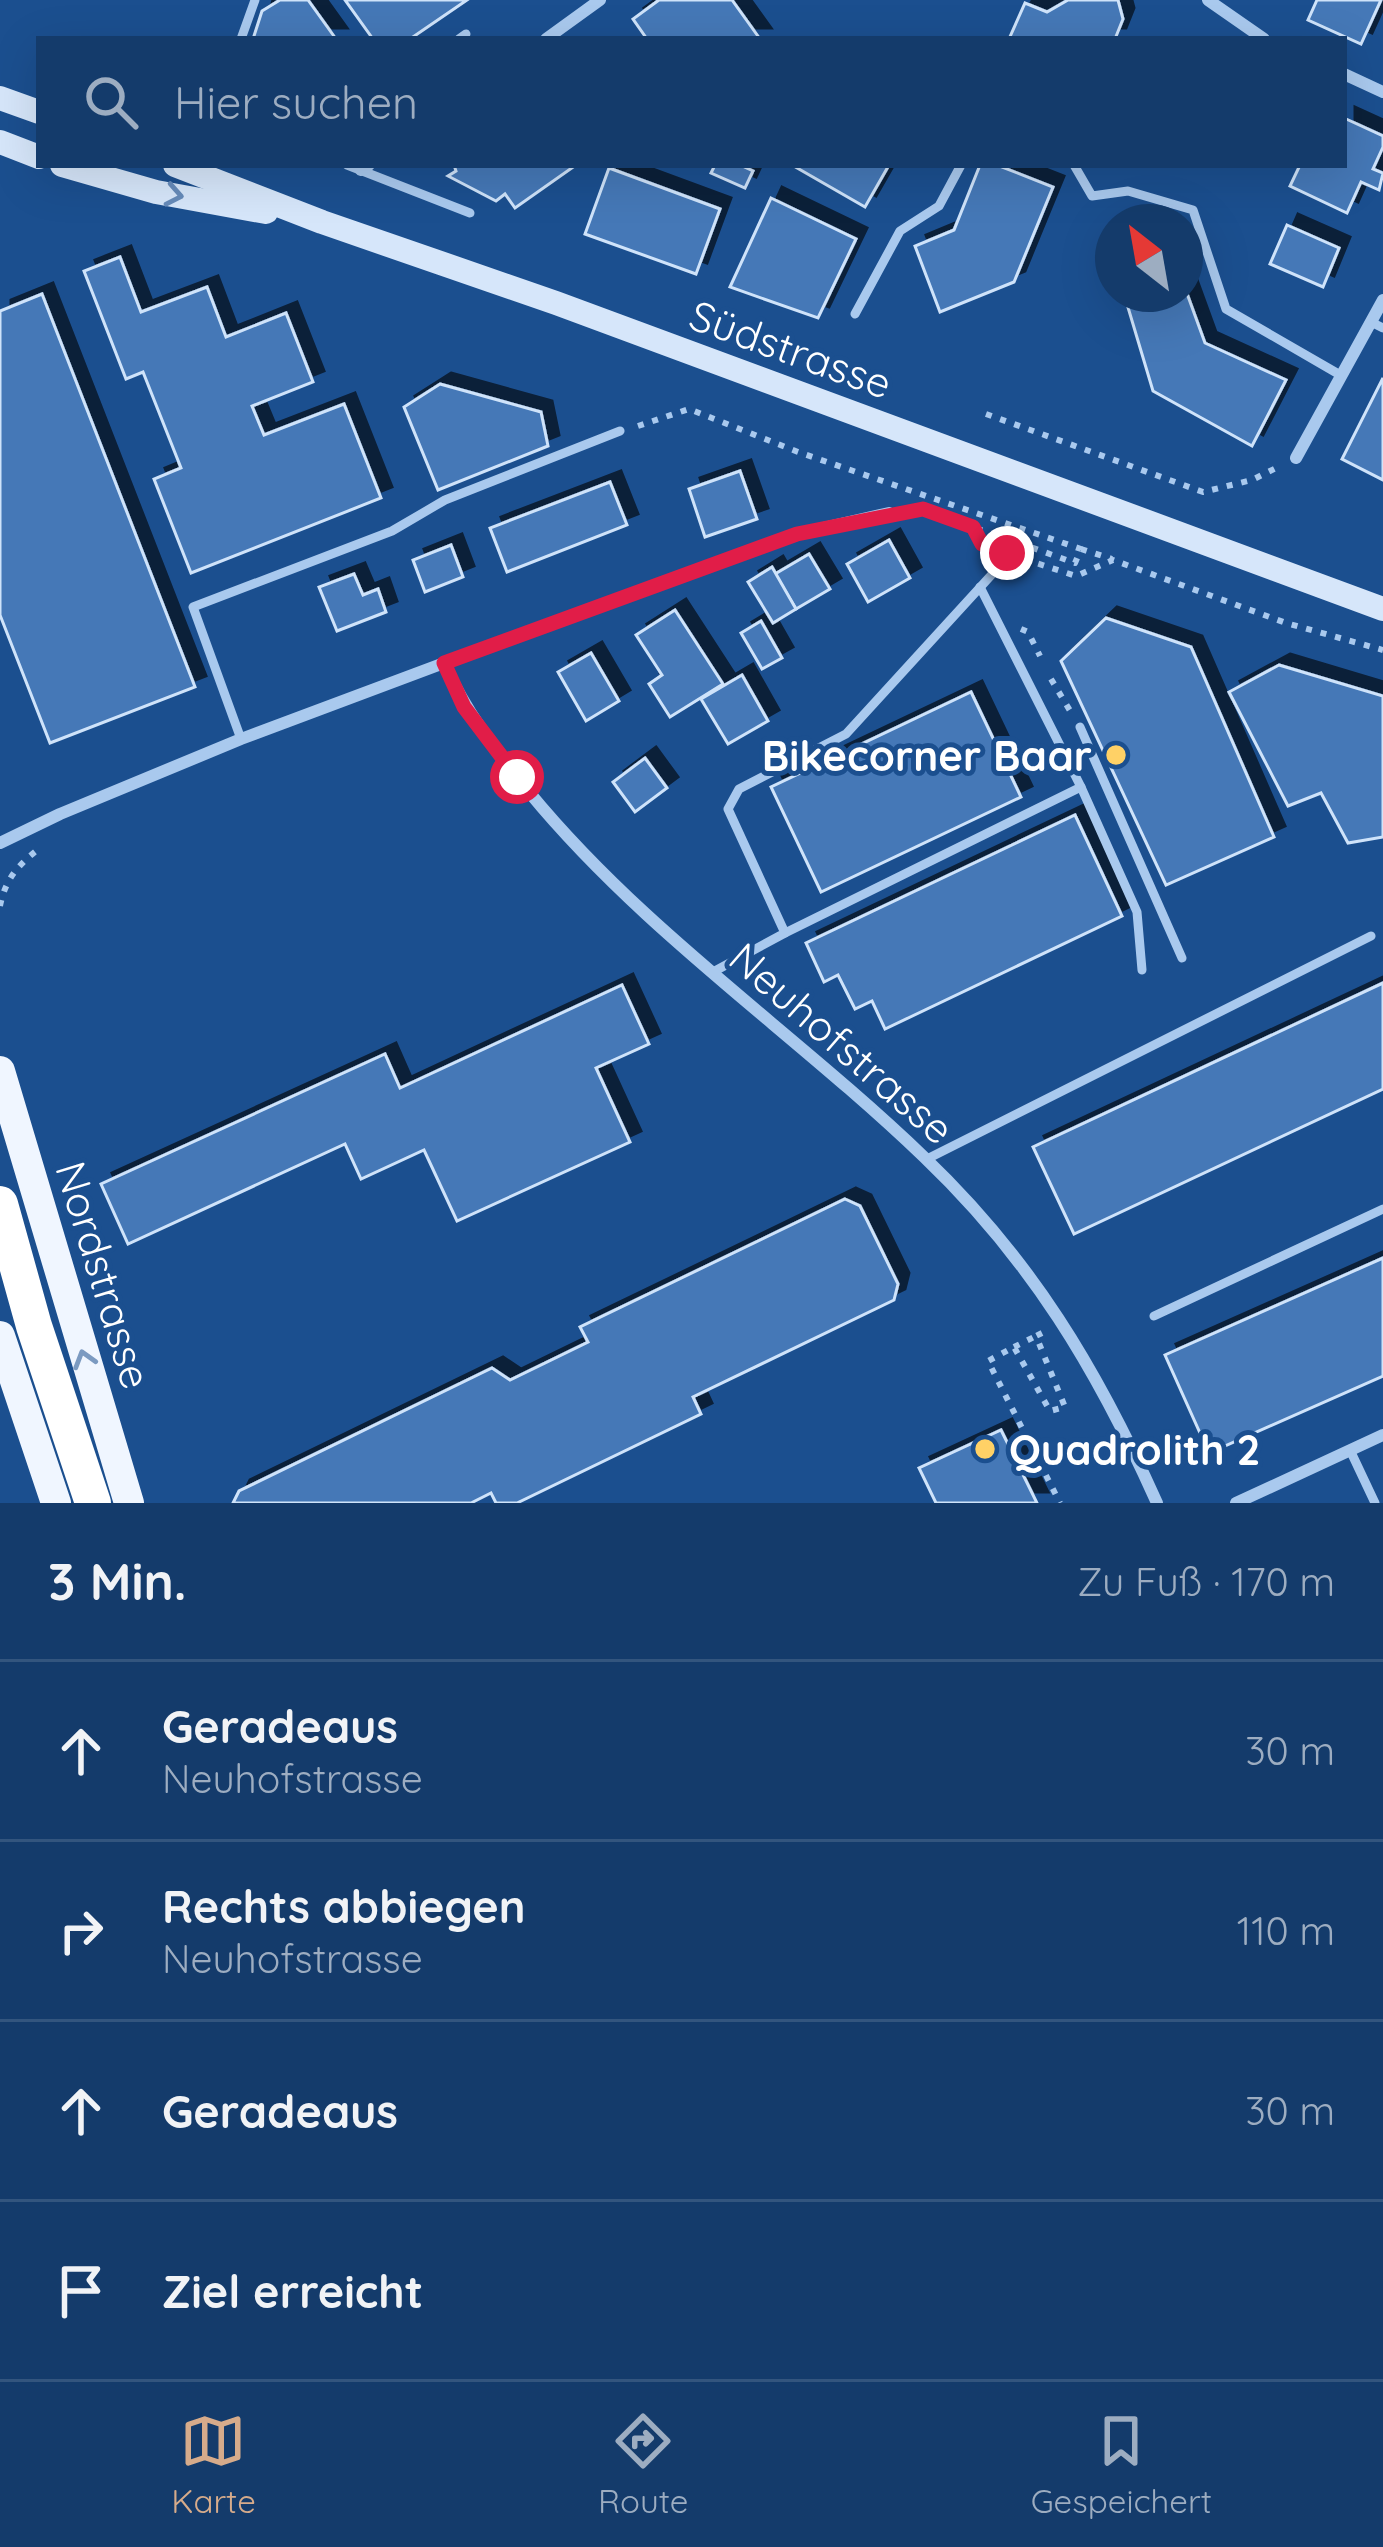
<!DOCTYPE html>
<html lang="de">
<head>
<meta charset="utf-8">
<style>
	:root { --surface:#143b6b; --page:#1d4271; --text:#f1f3f6; --muted:#9dadc1; --line:#33557e; --accent:#d6ab8b }
	body { margin:0; font-family:Quicksand,sans-serif; background:var(--page); color:var(--text) }
	.compass { position:absolute; left:1095px; top:204px; width:108px; height:108px; border-radius:50%; background:var(--surface); box-shadow:0 12px 48px #0002; rotate:329deg }
	.stop { position:absolute; width:36px; height:36px; margin:-27px; border:9px solid #e11d48; border-radius:50%; background:#fff }
	.stop.end { background:#e11d48; border-color:#fff; box-shadow:0 3px 12px #0008 }
	.list { margin:0; padding:0; list-style:none }
	h2 { display:flex; justify-content:space-between; align-items:center; height:156px; margin:0; padding:0 48px; font-size:51px }
	h2 small { font-size:39px; font-weight:400; color:var(--muted) }
	.list li { display:grid; grid-template-columns:78px 1fr auto; gap:36px; align-items:center; box-sizing:border-box; height:180px; padding:0 48px; border-top:3px solid var(--line) }
	.list b { display:block; font-size:45px; white-space:nowrap }
	.list p { margin:0; font-size:39px; white-space:nowrap; color:var(--muted) }
	.list em { font-size:39px; font-style:normal; color:var(--muted) }
	.icon { flex:none; width:66px; height:66px; fill:none; stroke:currentColor; stroke-width:2; stroke-linecap:round; stroke-linejoin:round }
	.map { position:relative; flex:none; width:1383px; height:1503px; overflow:hidden }
	.search { position:absolute; background:var(--surface); box-shadow:0 12px 48px #0002; left:36px; right:36px; top:36px; height:132px; display:flex; align-items:center; gap:30px; box-sizing:border-box; padding:0 42px; border-radius:0px; color:var(--muted); font-size:45px }
	.sheet { height:876px; background:var(--surface) }
	nav { display:flex; justify-content:space-around; align-items:center; box-sizing:border-box; height:168px; border-top:3px solid var(--line); background:var(--surface); font-size:33px; color:var(--muted) }
	nav a { display:grid; justify-items:center; gap:6px }
	nav .on { color:var(--accent) }
	.map>svg:first-child { display:block }
</style>
</head>
<body>
<div class="map">
<svg width="1383" height="1503" viewBox="0 0 1383 1503">
	<defs>
		<filter id="shadow"><feDropShadow dx="11" dy="-11" stdDeviation="0" flood-color="#0009"/></filter>
	</defs>
	<rect width="100%" height="100%" fill="#1b4f8f"/>
	<g fill="#4478b7" stroke="#cfe3fa" stroke-width="3" filter="url(#shadow)">
		<path d="M280 0H308L336 39H253L262 11Z"/>
		<path d="M345 0H467L410 39H373Z"/>
		<path d="M659 0H732L760 39H647L633 19Z"/>
		<path d="M1068 0H1118L1123 19 1115 39H1009L1025 3 1047 12Z"/>
		<path d="M1317 0H1381L1361 44 1308 20Z"/>
		<path d="M1344 118 1383 136V147L1373 169 1383 173 1379 190 1361 182 1347 213 1290 186 1300 165H1344Z"/>
		<path d="M576 165 515 208 505 194 496 201 448 176 456 171 454 165Z"/>
		<path d="M715 165H740L753 171 745 188 711 173Z"/>
		<path d="M792 165H889L865 207Z"/>
		<path d="M980 165H997L1053 187 1014 282 940 312 915 246 954 230Z"/>
		<path d="M609 168 720 209 696 274 585 234Z"/>
		<path d="M771 198 856 239 818 318 730 287Z"/>
		<path d="M1287 225 1339 248 1323 287 1270 264Z"/>
		<path d="M120 257 141 312 207 287 226 337 286 313 313 382 252 406 264 435 344 404 381 498 191 573 154 479 181 468 143 372 126 379 84 271Z"/>
		<path d="M1185 288 1205 343 1286 380 1252 446 1153 391 1124 294H1185Z"/>
		<path d="M42 294 195 687 50 743 0 615V311Z"/>
		<path d="M1383 378V480L1342 459Z"/>
		<path d="M440 384 541 412 548 446 438 490 404 407Z"/>
		<path d="M740 471 757 519 705 537 689 489Z"/>
		<path d="M610 482 627 525 507 572 490 528Z"/>
		<path d="M889 540 910 578 868 602 847 564Z"/>
		<path d="M451 545 463 577 425 592 413 560Z"/>
		<path d="M809 554 830 589 796 609 775 574Z"/>
		<path d="M772 567 796 609 773 623 748 582Z"/>
		<path d="M354 574 363 595 378 589 386 612 337 631 319 587Z"/>
		<path d="M675 610 723 684 670 717 649 684 662 675 636 635Z"/>
		<path d="M1106 618 1191 647 1274 837 1166 885 1061 661Z"/>
		<path d="M761 621 782 658 762 669 741 633Z"/>
		<path d="M591 653 619 701 586 721 558 672Z"/>
		<path d="M1279 665 1383 696V837L1348 843 1321 793 1288 806 1229 692Z"/>
		<path d="M742 675 768 721 728 744 701 699Z"/>
		<path d="M971 692 1021 797 821 892 771 787Z"/>
		<path d="M645 758 667 788 635 812 613 782Z"/>
		<path d="M1075 815 1122 916 885 1029 872 1001 855 1009 838 975 824 982 806 943Z"/>
		<path d="M1383 983V1089L1074 1234 1033 1147Z"/>
		<path d="M622 985 649 1044 596 1068 630 1142 457 1221 424 1150 361 1179 345 1144 128 1244 101 1184 385 1054 400 1088Z"/>
		<path d="M845 1199 860 1206 898 1284 894 1300 693 1397 701 1414 517 1503H496L491 1493 471 1503H233L239 1491 492 1368 510 1380 588 1342 580 1327Z"/>
		<path d="M1383 1258V1376L1209 1453 1165 1355Z"/>
		<path d="M1001 1430 1037 1503H936L919 1468Z"/>
	</g>
	<g fill="none" stroke-linecap="round" stroke-linejoin="round">
		<g stroke="#a9c9ee" stroke-width="6" stroke-dasharray="6 9" stroke-linecap="butt">
			<path d="M986 414 1203 492 1252 480 1282 465"/>
			<path d="M638 426 689 409 798 452 1081 549 1075 563 1019 543"/>
			<path d="M905 512 923 509 1006 539"/>
			<path d="M973 527 982 544 995 549"/>
			<path d="M1081 549 1112 559"/>
			<path d="M1024 559 1076 576 1113 560 1286 623 1383 650"/>
			<path d="M1021 629 1028 632 1040 656"/>
			<path d="M1051 679 1072 714"/>
			<path d="M0 906C5 881 16 867 36 851"/>
			<path d="M1042 1333 1036 1336 1065 1407 1050 1411 1014 1347 988 1361 1060 1503"/>
			<path d="M1014 1347 1036 1336"/>
		</g>
		<g stroke="#a9c9ee" stroke-width="9">
			<path d="M241 39 255 0"/>
			<path d="M459 39 466 34"/>
			<path d="M347 165 470 213"/>
			<path d="M1074 165 1092 196 1128 191 1193 210 1226 309 1342 376"/>
			<path d="M855 314 900 231 939 206 961 165"/>
			<path d="M1371 322 1383 328"/>
			<path d="M1080 727 1182 958"/>
			<path d="M241 739 193 607 392 531 445 500 620 431"/>
			<path d="M1081 787 1137 912 1142 970"/>
			<path d="M785 933 1081 787 980 587"/>
			<path d="M713 972 785 933 728 809 739 789 846 734 1006 559"/>
			<path d="M927 1159 1371 936"/>
			<path d="M1154 1316 1383 1209"/>
			<path d="M1350 1450 1375 1503"/>
		</g>
		<g stroke="#a9c9ee" stroke-width="12">
			<path d="M1208 0 1264 39"/>
			<path d="M546 39 600 0"/>
			<path d="M1344 74 1383 92"/>
			<path d="M361 170 369 165"/>
			<path d="M1296 458 1383 300"/>
			<path d="M444 663C466 712 496 751 529 792 644 932 795 1033 924 1157 1031 1259 1097 1369 1157 1503"/>
			<path d="M0 843 60 814 241 739 444 663 797 534 889 513"/>
			<path d="M1236 1503 1383 1435"/>
		</g>
		<g stroke="#d6e6fa" stroke-width="24">
			<path d="M0 98 39 112"/>
			<path d="M0 142 39 157"/>
			<path d="M62 165 156 192 266 212"/>
			<path d="M175 165 322 222 556 303 1383 609"/>
		</g>
		<g stroke="#f0f6ff" stroke-width="30">
			<path d="M0 1071 129 1503"/>
			<path d="M0 1336 56 1503"/>
		</g>
		<path stroke="#fff" stroke-width="36" d="M0 1204 34 1326 93 1503"/>
	</g>
	<defs><path id="oneway-chevron" d="M-2-3.5L2.5 0L-2 3.5" fill="none" stroke-width="1.6" stroke-linecap="round" stroke-linejoin="round" transform="scale(3)"/></defs>
	<use stroke="#668bba" href="#oneway-chevron" transform="translate(174 195) rotate(11)"/>
	<use stroke="#7b9ac1" href="#oneway-chevron" transform="translate(84 1359) rotate(-107)"/>
	<g fill="none" stroke-linecap="round" stroke-linejoin="round">
		<path stroke="#e11d48" stroke-width="15" d="M517 777 464 707 444 663 797 534 923 509 973 527 982 544 1007 553"/>
	</g>
	<g fill="#ffd166" stroke="#1b4f8f" stroke-width="4.5">
		<circle cx="1116" cy="755" r="12"/>
		<circle cx="985" cy="1449" r="12"/>
	</g>
	<g text-anchor="middle" dominant-baseline="central" stroke-width="10" stroke-linejoin="round" paint-order="stroke">
		<g font-size="42" fill="#fff" stroke="#1b4f8f">
			<text transform="translate(791 349) rotate(20)">Südstrasse</text>
			<text transform="translate(842 1043) rotate(41)">Neuhofstrasse</text>
			<text transform="translate(104 1275) rotate(73)">Nordstrasse</text>
		</g>
		<g font-size="42" font-weight="bold" fill="#fff" stroke="#1b4f8f" text-anchor="end">
			<text x="1092" y="755">Bikecorner Baar</text>
			<text x="1009" y="1449" text-anchor="start">Quadrolith 2</text>
		</g>
	</g>
</svg>
<svg class="compass" viewBox="-18 -18 36 36"><path d="M0-13l5 13h-10z" fill="#e53935"/><path d="M0 13l5-13h-10z" fill="#9dadc1"/></svg>
<div class="stop" style="left:517px;top:777px"></div>
<div class="stop end" style="left:1007px;top:553px"></div>
<div class="search"><svg class="icon" aria-label="search" viewBox="0 0 24 24"><circle cx="10" cy="10" r="6"/><path d="M15 15l6 6"/></svg>Hier suchen</div>
</div>
<section class="sheet">
<h2>3 Min.<small>Zu Fuß · 170 m</small></h2>
<ul class="list">
<li><svg class="icon" aria-label="ahead" viewBox="0 0 24 24"><path d="M12 20V5M6 11l6-6 6 6"/></svg><div><b>Geradeaus</b><p>Neuhofstrasse</p></div><em>30 m</em></li>
<li><svg class="icon" aria-label="right" viewBox="0 0 24 24"><path d="M7 20v-9h11M14 6l5 5-5 5"/></svg><div><b>Rechts abbiegen</b><p>Neuhofstrasse</p></div><em>110 m</em></li>
<li><svg class="icon" aria-label="ahead" viewBox="0 0 24 24"><path d="M12 20V5M6 11l6-6 6 6"/></svg><div><b>Geradeaus</b></div><em>30 m</em></li>
<li><svg class="icon" aria-label="arrive" viewBox="0 0 24 24"><path d="M6 21V4h12l-3 4 3 4H6"/></svg><div><b>Ziel erreicht</b></div></li>
</ul>
</section>
<nav>
<a class="on"><svg class="icon" aria-label="map" viewBox="0 0 24 24"><path d="M3 6l6-2 6 2 6-2v14l-6 2-6-2-6 2zM9 4v14M15 6v14"/></svg>Karte</a>
<a><svg class="icon" aria-label="directions" viewBox="0 0 24 24"><path d="M12 3l9 9-9 9-9-9zM9 14v-3h6M13 9l2 2-2 2"/></svg>Route</a>
<a><svg class="icon" aria-label="saved" viewBox="0 0 24 24"><path d="M7 4h10v16l-5-4-5 4z"/></svg>Gespeichert</a>
</nav>
</body>
</html>
